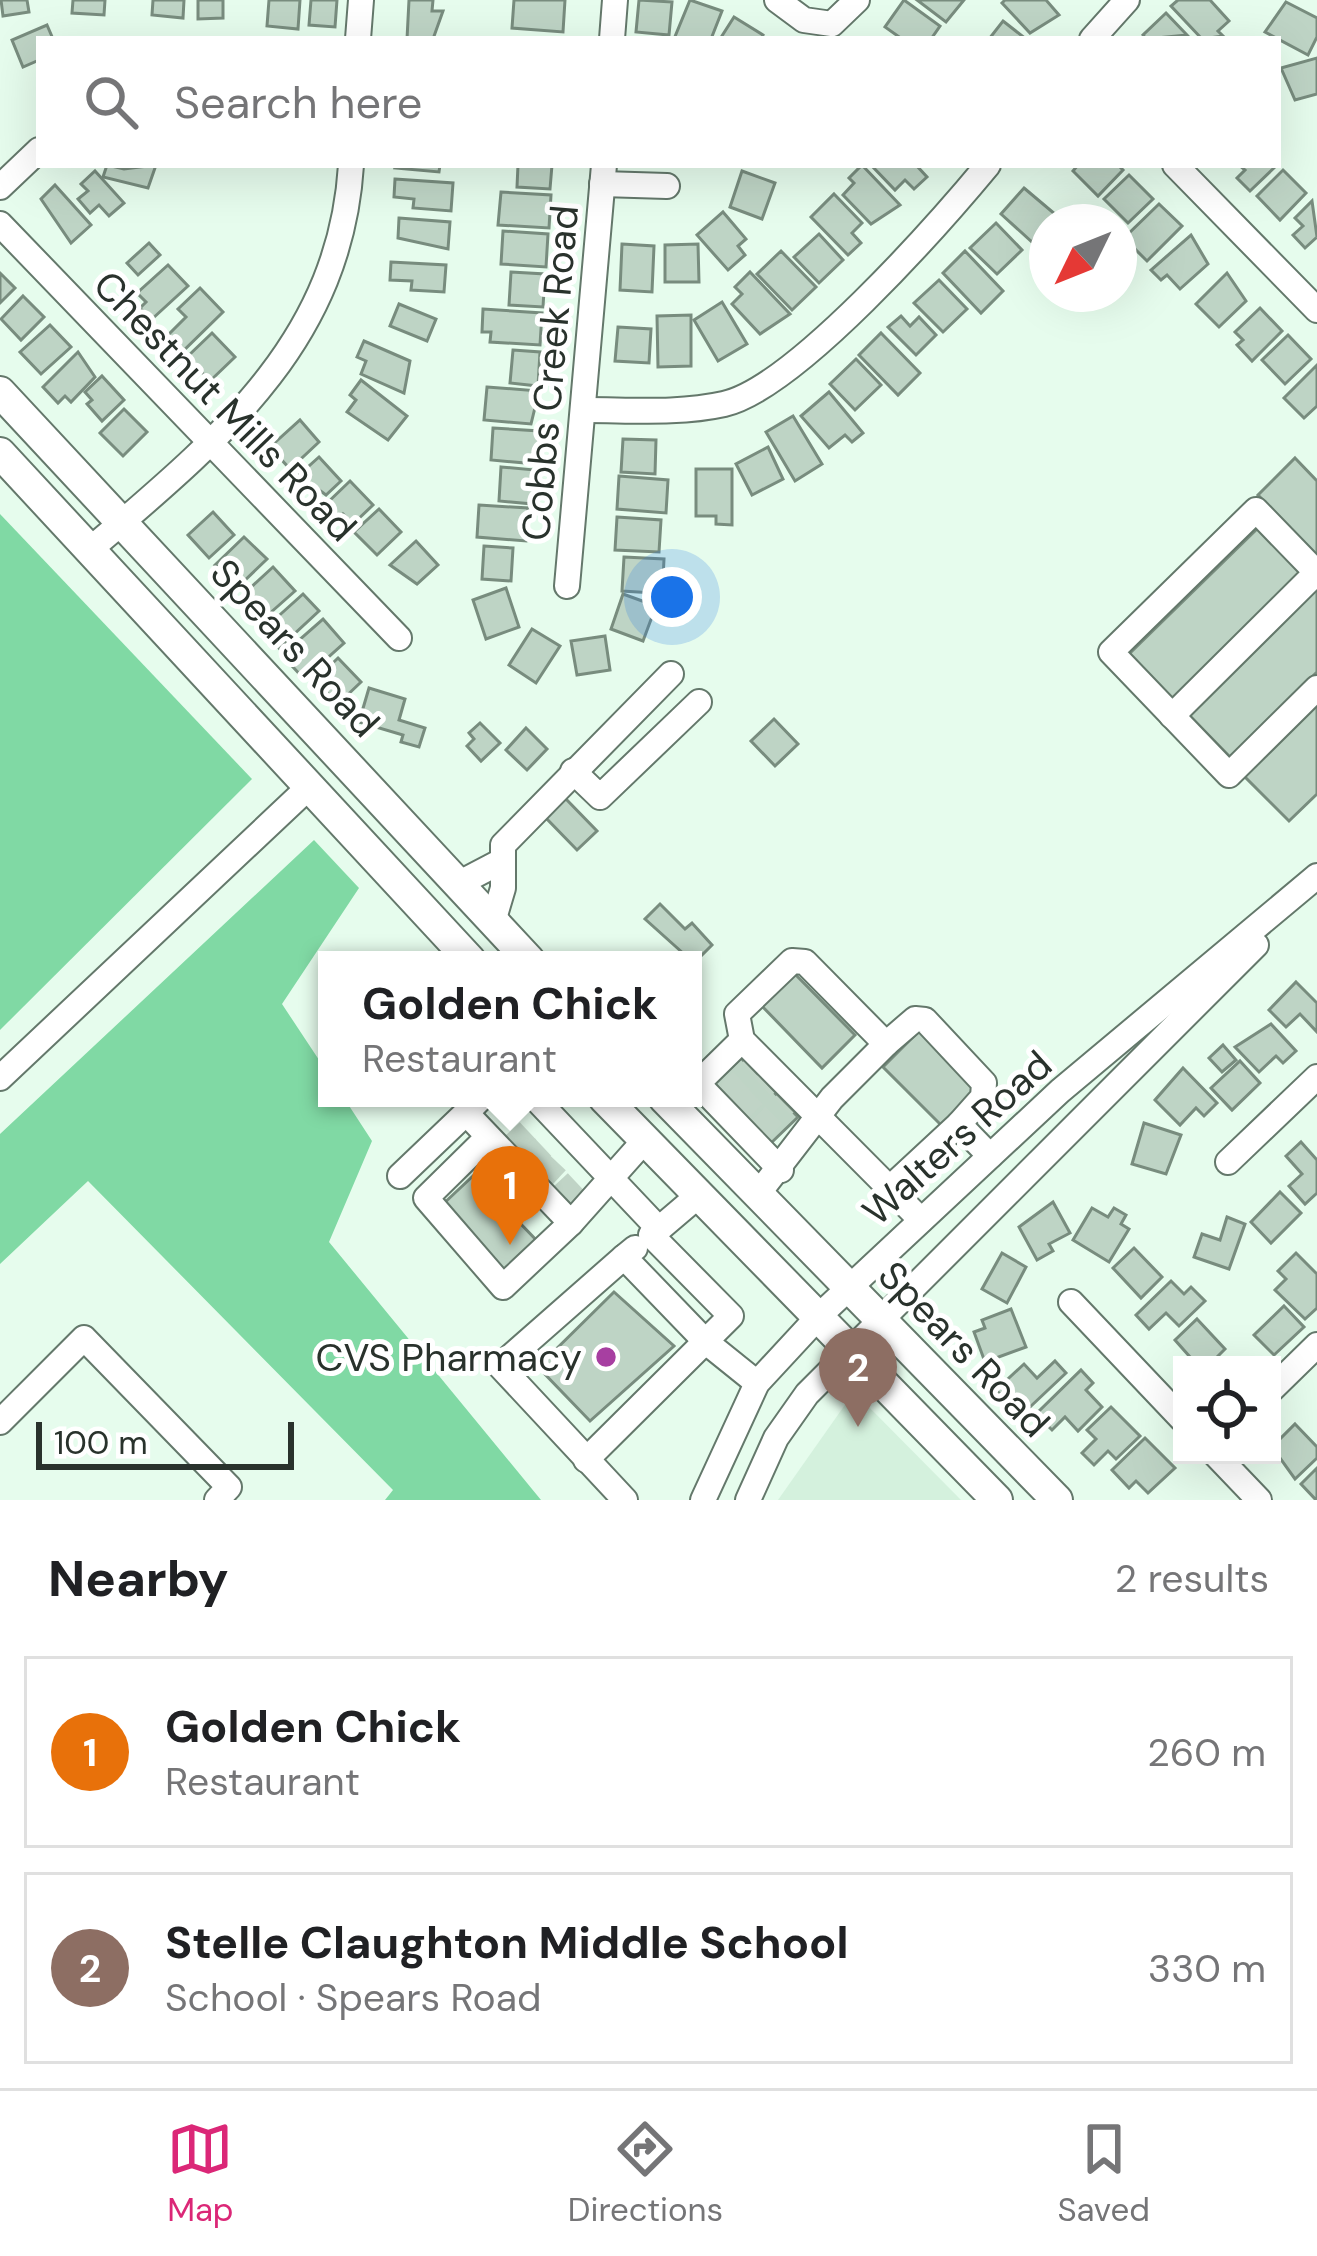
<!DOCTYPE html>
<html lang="en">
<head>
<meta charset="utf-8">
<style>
	:root { --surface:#fff; --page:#f2f2f2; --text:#202124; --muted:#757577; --line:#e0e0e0; --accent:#db2777 }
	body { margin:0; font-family:"DM Sans",sans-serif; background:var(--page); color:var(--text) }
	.controls { position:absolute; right:36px; bottom:36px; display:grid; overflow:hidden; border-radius:0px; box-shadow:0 12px 48px #0002 }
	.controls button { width:108px; height:108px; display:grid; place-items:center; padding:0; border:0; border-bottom:3px solid var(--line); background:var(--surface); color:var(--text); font:60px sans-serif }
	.compass { position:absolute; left:1029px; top:204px; width:108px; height:108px; border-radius:50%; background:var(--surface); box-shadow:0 12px 48px #0002; rotate:227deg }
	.scale { position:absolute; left:36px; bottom:30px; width:258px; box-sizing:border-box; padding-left:12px; border:6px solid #29322c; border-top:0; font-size:33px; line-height:42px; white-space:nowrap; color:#29322c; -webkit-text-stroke:9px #fff; paint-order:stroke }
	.you { position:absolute; left:672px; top:597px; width:42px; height:42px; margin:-30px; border:9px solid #fff; border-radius:50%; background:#1a73e8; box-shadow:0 0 0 18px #1a73e833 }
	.badge { display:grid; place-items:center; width:78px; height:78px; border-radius:50%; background:var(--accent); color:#fff; font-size:39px; font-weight:700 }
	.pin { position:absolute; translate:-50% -99px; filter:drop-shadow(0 3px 6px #0008) }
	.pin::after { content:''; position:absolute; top:63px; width:42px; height:36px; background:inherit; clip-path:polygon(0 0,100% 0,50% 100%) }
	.popup { position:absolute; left:318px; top:951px; width:384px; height:156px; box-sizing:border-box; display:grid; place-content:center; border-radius:0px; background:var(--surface); filter:drop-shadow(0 3px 9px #0005); font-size:39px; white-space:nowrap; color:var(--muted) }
	.popup b { font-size:45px; color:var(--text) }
	.popup::after { content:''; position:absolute; left:50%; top:100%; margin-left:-24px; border:24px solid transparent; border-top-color:var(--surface) }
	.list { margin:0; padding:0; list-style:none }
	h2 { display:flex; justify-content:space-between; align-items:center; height:156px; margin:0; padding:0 48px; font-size:51px }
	h2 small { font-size:39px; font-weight:400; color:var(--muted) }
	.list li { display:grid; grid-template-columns:78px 1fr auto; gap:36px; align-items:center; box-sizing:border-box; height:192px; margin:0 24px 24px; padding:0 24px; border:3px solid var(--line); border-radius:0px }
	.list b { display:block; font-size:45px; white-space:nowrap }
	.list p { margin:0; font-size:39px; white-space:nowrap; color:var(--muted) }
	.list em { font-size:39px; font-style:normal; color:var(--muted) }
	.icon { flex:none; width:66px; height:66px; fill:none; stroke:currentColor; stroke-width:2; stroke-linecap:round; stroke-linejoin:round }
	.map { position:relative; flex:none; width:1317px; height:1500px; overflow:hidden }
	.search { position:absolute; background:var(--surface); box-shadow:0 12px 48px #0002; left:36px; right:36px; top:36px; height:132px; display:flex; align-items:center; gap:30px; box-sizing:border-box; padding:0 42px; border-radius:0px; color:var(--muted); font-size:45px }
	.sheet { height:588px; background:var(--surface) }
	nav { display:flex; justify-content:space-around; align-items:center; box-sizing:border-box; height:168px; border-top:3px solid var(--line); background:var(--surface); font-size:33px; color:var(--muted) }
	nav a { display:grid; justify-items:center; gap:6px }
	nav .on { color:var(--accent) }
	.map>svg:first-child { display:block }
</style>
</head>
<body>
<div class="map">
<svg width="1317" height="1500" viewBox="0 0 1317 1500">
	<rect width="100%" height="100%" fill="#e6fced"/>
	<path fill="#d4f1dd" d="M854 1392 961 1500H778Z"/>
	<g fill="#80d9a4">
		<path d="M0 514 252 779 0 1030Z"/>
		<path d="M314 840 359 888 282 1004 327 1072V1098H344L372 1141 329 1242 541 1500H385L393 1490 88 1181 0 1264V1134Z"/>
	</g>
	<g fill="#bed4c5" stroke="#788c7e" stroke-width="3">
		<path d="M1 0H27L29 12 3 16Z"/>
		<path d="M73 0H105L104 15 72 13Z"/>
		<path d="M153 0H184L183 18 152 15Z"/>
		<path d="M198 0H223V18L198 19Z"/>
		<path d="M269 0H300L298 29 267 26Z"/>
		<path d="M311 0H337L335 27 309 25Z"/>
		<path d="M409 0H433L432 11H443L433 39H407Z"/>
		<path d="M514 0H565L563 32 512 28Z"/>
		<path d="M639 0 672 2 669 35 636 32Z"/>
		<path d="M690 0 722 11 711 39H674Z"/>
		<path d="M904 0 940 26 931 39H902L885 27Z"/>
		<path d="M917 0H964L946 22Z"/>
		<path d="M1005 0H1046L1059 15 1030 33 1002 3Z"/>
		<path d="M1178 0H1210L1229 21 1218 31 1223 36 1202 39 1171 6Z"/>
		<path d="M1286 2 1317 18V37L1308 55 1265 32Z"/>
		<path d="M1166 13 1187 35 1146 39 1143 35Z"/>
		<path d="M734 17 763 35 761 39H720Z"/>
		<path d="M1003 21 1026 39H989Z"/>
		<path d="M47 25 53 39H39V60L23 67 12 40Z"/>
		<path d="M1317 58V94L1295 100 1281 68Z"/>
		<path d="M107 165 124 169 156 165 148 188 103 177Z"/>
		<path d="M396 165H440L439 172 395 168Z"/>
		<path d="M518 165H552L550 189 517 187Z"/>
		<path d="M862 165 900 205 871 224 843 195 854 183 849 178Z"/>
		<path d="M871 165H916L927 177 914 189 905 180 895 190Z"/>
		<path d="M1078 165H1118L1123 170 1098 196 1073 171Z"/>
		<path d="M1239 165H1277L1250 191 1237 178 1245 170Z"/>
		<path d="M1283 170 1306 193 1280 220 1257 196Z"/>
		<path d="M95 171 124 203 109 216 99 205 90 213 78 199 88 191 81 184Z"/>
		<path d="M742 171 775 183 762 219 730 207Z"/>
		<path d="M1129 175 1153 199 1128 223 1104 199Z"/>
		<path d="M395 179 453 183 451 211 413 208 414 199 394 197Z"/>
		<path d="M55 185 91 225 71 243 41 199Z"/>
		<path d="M1024 188 1062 220 1047 222 1032 242 1001 214Z"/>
		<path d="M501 192 551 195 549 228 498 225Z"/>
		<path d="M834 194 862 223 852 233 861 243 848 255 811 217Z"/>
		<path d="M1312 201 1317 237 1305 248 1293 235 1303 226 1295 218Z"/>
		<path d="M1159 204 1182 226 1147 261 1124 238Z"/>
		<path d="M723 212 746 239 738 246 745 255 728 270 697 235Z"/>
		<path d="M399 218 450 222 448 249 398 238Z"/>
		<path d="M996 223 1022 250 997 274 970 248Z"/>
		<path d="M503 231 548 234 546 267 501 264Z"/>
		<path d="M819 234 843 260 819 283 794 257Z"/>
		<path d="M1191 235 1208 264 1180 289 1167 275 1161 280 1151 270Z"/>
		<path d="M149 243 160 255 138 275 127 263Z"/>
		<path d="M622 244 654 246 652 292 620 290Z"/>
		<path d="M698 244 699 282H665V245Z"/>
		<path d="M781 251 816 287 792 310 757 274Z"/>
		<path d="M965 251 1003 291 981 313 943 273Z"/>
		<path d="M391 262 446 265 444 292 411 290 412 281 390 280Z"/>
		<path d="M168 265 188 286 151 320 140 308 146 302 137 293Z"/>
		<path d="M511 272 545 274 543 307 509 305Z"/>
		<path d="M750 272 790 314 760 334 732 304 742 294 735 287Z"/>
		<path d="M0 273 15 288 0 303Z"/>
		<path d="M1227 273 1246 301 1219 327 1196 304Z"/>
		<path d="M939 280 967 309 943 332 914 303Z"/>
		<path d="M200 288 223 312 179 355 164 339 186 317 178 309Z"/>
		<path d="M23 296 44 317 21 340 1 319Z"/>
		<path d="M722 302 747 344 718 361 694 320Z"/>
		<path d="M399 304 436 319 427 341 390 326Z"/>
		<path d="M1260 308 1282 331 1252 361 1237 345 1243 340 1235 332Z"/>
		<path d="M483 309 542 313 540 345 490 342 491 332H482Z"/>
		<path d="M691 315V366L658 367 657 316Z"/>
		<path d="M901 316 910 326 919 317 936 335 916 355 888 327Z"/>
		<path d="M50 325 71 347 41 374 20 352Z"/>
		<path d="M618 327 651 329 649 363 615 361Z"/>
		<path d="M212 333 235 357 210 381 187 357Z"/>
		<path d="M881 333 920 373 898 395 859 355Z"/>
		<path d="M1288 335 1311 359 1285 384 1262 360Z"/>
		<path d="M364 341 410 361 404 393 361 374 366 361 357 357Z"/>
		<path d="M513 350 540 352 538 386 510 383Z"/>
		<path d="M78 352 95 377 71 402 65 396 58 403 43 387Z"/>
		<path d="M856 359 881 385 855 410 830 384Z"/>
		<path d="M1317 365V406L1304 418 1284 398Z"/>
		<path d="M102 376 124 400 102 421 87 404 92 400 85 392Z"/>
		<path d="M361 380 407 416 388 440 347 412 356 400 350 395Z"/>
		<path d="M487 387 539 391 531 424 484 420Z"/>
		<path d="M829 392 863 433 852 442 845 435 829 448 801 416Z"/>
		<path d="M124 409 147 432 123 456 100 433Z"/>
		<path d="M793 416 822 464 795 481 766 432Z"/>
		<path d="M300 420 319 442 290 469 270 447Z"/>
		<path d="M493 428 539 431 537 464 491 460Z"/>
		<path d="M623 439 656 440 655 474 621 472Z"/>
		<path d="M768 447 783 479 752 495 736 464Z"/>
		<path d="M319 457 341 481 326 495 299 475Z"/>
		<path d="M1295 458 1317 481V556L1258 495Z"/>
		<path d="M501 467 535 470 533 504 499 501Z"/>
		<path d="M696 469H732V525L716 524V516H696Z"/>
		<path d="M619 476 668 480 666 513 617 509Z"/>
		<path d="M350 481 373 505 353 524 343 514 338 520 324 506Z"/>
		<path d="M479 505 528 508 526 541 477 537Z"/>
		<path d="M379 509 401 532 377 555 354 532Z"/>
		<path d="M213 512 234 535 209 558 188 535Z"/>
		<path d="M617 517 661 520 659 552 615 550Z"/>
		<path d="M1258 528 1303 573 1173 700 1129 654Z"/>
		<path d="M244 537 267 559 241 584 215 565Z"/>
		<path d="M416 541 438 565 417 584 390 565Z"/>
		<path d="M484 546 513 548 511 581 482 579Z"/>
		<path d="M624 557 664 559 663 579H655L654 593 622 591Z"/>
		<path d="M273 567 295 591 269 614 248 590Z"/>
		<path d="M506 588 519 627 486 639 473 600Z"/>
		<path d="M1317 589V672L1230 757 1188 714Z"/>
		<path d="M303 594 319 611 279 648 263 630Z"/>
		<path d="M623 594 656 606 643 641 611 629Z"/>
		<path d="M323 619 344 643 304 679 282 655Z"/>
		<path d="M532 629 560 646 536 683 509 665Z"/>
		<path d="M605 636 610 670 577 675 571 641Z"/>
		<path d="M338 658 361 682 338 704 315 680Z"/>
		<path d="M369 688 405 699 399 720 425 728 419 747 401 742 403 735 359 722Z"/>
		<path d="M1317 705V794L1289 821 1244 776Z"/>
		<path d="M774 719 798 744 775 766 751 741Z"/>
		<path d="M480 723 500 743 481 761 467 746 474 739 469 733Z"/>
		<path d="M526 728 547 749 527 770 506 750Z"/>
		<path d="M565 798 597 831 577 850 545 817Z"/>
		<path d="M660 904 685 929 692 923 712 945 694 963 645 919Z"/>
		<path d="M792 971 855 1035 822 1068 759 1003Z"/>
		<path d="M1296 982 1317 1003V1032L1300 1014 1286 1027 1269 1010Z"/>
		<path d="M1271 1024 1296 1051 1283 1063 1276 1056 1259 1072 1235 1047Z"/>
		<path d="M920 1030 980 1091 943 1127 883 1067Z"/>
		<path d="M1223 1045 1236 1060 1222 1072 1209 1058Z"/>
		<path d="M741 1058 798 1117 769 1145 712 1086Z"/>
		<path d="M1240 1061 1260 1083 1232 1110 1211 1088Z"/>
		<path d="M1183 1068 1217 1103 1204 1116 1196 1108 1180 1125 1155 1100Z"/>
		<path d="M1144 1123 1181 1135 1166 1174 1132 1164Z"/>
		<path d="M1301 1142 1317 1160V1193L1305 1204 1289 1186 1302 1174 1286 1156Z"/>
		<path d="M474 1175 540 1244 507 1275 441 1206Z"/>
		<path d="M1280 1192 1301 1213 1271 1243 1251 1222Z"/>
		<path d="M1053 1202 1070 1233 1049 1244 1053 1251 1037 1260 1019 1227Z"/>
		<path d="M1092 1208 1108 1217 1114 1208 1126 1215 1121 1224 1129 1229 1109 1262 1073 1240Z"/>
		<path d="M1227 1217 1245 1224 1229 1269 1194 1257 1202 1234 1220 1240Z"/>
		<path d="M1134 1248 1162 1277 1141 1298 1113 1268Z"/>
		<path d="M1002 1253 1026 1267 1007 1303 982 1289Z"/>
		<path d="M1296 1253 1317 1274V1308L1305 1319 1275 1290 1286 1279 1278 1271Z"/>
		<path d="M1171 1281 1184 1294 1191 1287 1205 1301 1179 1326 1166 1313 1149 1329 1136 1315Z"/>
		<path d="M614 1292 674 1346 590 1421 538 1367Z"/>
		<path d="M1284 1306 1304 1327 1274 1355 1254 1335Z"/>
		<path d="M1011 1309 1026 1347 985 1362 974 1332 985 1328 982 1320Z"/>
		<path d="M1197 1319 1225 1349 1209 1365H1185L1190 1357 1175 1340Z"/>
		<path d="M1055 1361 1066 1373 1030 1407 1020 1397 1011 1405 996 1390 1024 1364 1037 1378Z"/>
		<path d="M1081 1370 1093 1383 1086 1390 1102 1407 1078 1431 1065 1417 1052 1430 1036 1414Z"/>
		<path d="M1111 1407 1140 1436 1116 1459 1108 1451 1094 1465 1082 1453 1096 1439 1087 1430Z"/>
		<path d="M1295 1424 1317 1447V1458L1295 1479 1272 1447Z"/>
		<path d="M1145 1438 1175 1468 1148 1493 1136 1481 1129 1488 1112 1470Z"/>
		<path d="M1317 1468V1500H1316L1301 1484Z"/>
	</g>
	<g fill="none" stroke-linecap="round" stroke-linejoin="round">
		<g stroke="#c0d4c6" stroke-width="24" stroke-dasharray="24 12" stroke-linecap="butt">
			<path d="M724 1097 752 1070"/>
			<path d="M737 1112 766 1084"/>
			<path d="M757 1132 785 1104"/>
			<path d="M514 1144 528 1131"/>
			<path d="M529 1160 543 1147"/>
			<path d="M544 1176 557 1162"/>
			<path d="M562 1195 576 1182"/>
			<path d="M533 1362 542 1353"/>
		</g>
		<defs>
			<g id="minor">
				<path d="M777 0 804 20 832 24 857 0"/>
				<path d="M358 39 361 0"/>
				<path d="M612 39 615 0"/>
				<path d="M1092 39 1127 0"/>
				<path d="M1175 165 1317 310"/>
				<path d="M602 184 667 186"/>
				<path d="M0 187 39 150"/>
				<path d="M0 224 399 638"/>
				<path d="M586 410C632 410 679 414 724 404 795 388 939 224 988 165"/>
				<path d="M92 548C218 440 340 342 351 165"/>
				<path d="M1317 573 1256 510 1111 652 1229 775 1317 688"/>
				<path d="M567 586 604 165"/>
				<path d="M1172 716 1317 572"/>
				<path d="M573 771 600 797 699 702"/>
				<path d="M458 884 500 862"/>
				<path d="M493 922 503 888V845L671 674"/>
				<path d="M0 1078 310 786"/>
				<path d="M697 1083 781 1170"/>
				<path d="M693 1088 742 1040"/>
				<path d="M481 1098 466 1113 571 1223 645 1140"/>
				<path d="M535 1098 659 1229 699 1195"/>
				<path d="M488 1137 426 1198 503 1287 571 1223"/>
				<path d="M1228 1162 1317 1077"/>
				<path d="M400 1176 466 1113"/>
				<path d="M890 1188 959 1124"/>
				<path d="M758 1194 832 1098 886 1044"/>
				<path d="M921 1220 742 1040 737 1014 792 961 805 962 886 1044 915 1019 925 1020 984 1083 983 1097 959 1124 990 1156"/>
				<path d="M635 1248 624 1257 706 1342 757 1383"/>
				<path d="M624 1257 500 1366 625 1500"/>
				<path d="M1071 1302 1182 1419"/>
				<path d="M1272 1389 1317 1345"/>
				<path d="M0 1422 84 1338 229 1487 217 1500"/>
				<path d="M1216 1455 1259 1500"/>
				<path d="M586 1460 731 1316 651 1235 659 1229"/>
				<path d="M703 1500 757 1383 820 1315 1060 1091 1317 876"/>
				<path d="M748 1500 776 1438 807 1394 1256 945"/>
			</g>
			<g id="major">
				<path d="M0 392 529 960"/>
				<path d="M0 453 470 960"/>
				<path d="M604 1098 997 1500"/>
				<path d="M664 1098 1057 1500"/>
			</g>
		</defs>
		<use href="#minor" stroke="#64786b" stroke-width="28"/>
		<use href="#major" stroke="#64786b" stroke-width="34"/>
		<use href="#minor" stroke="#fff" stroke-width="24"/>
		<use href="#major" stroke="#fff" stroke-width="30"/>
	</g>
	<circle fill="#a73fa1" stroke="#fff" stroke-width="4.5" cx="606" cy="1357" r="12"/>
	<g text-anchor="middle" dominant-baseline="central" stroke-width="10" stroke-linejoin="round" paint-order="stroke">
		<g font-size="39" fill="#29322c" stroke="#fff">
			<text transform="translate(550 373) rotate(-85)">Cobbs Creek Road</text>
			<text transform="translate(225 406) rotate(46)">Chestnut Mills Road</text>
			<text transform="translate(295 648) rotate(47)">Spears Road</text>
			<text transform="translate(957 1138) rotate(-42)">Walters Road</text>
			<text transform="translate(964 1349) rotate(46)">Spears Road</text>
		</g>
		<g font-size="39" fill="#29322c" stroke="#fff" text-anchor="end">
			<text x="582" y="1357">CVS Pharmacy</text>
		</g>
	</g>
</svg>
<div class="controls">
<button><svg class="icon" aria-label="locate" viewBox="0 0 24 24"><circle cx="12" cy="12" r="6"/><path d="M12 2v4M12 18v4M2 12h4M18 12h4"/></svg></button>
</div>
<svg class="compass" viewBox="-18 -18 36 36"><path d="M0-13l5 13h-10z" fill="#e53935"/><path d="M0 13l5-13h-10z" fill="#757577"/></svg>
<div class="scale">100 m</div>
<div class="you"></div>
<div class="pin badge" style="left:510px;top:1245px;background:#e8710a">1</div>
<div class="popup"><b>Golden Chick</b>Restaurant</div>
<div class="pin badge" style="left:858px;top:1427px;background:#8d6e63">2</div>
<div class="search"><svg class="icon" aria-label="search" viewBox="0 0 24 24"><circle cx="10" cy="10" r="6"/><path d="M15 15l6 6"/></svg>Search here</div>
</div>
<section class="sheet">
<h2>Nearby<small>2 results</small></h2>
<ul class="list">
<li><span class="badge" style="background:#e8710a">1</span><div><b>Golden Chick</b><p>Restaurant</p></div><em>260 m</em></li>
<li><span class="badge" style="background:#8d6e63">2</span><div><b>Stelle Claughton Middle School</b><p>School · Spears Road</p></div><em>330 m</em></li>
</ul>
</section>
<nav>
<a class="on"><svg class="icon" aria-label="map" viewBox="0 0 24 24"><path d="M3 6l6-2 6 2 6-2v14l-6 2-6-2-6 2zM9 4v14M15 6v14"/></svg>Map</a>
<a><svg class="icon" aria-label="directions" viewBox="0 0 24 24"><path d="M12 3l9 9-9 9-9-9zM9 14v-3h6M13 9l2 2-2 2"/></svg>Directions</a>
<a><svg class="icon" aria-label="saved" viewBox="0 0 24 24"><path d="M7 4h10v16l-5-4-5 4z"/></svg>Saved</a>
</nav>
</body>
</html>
